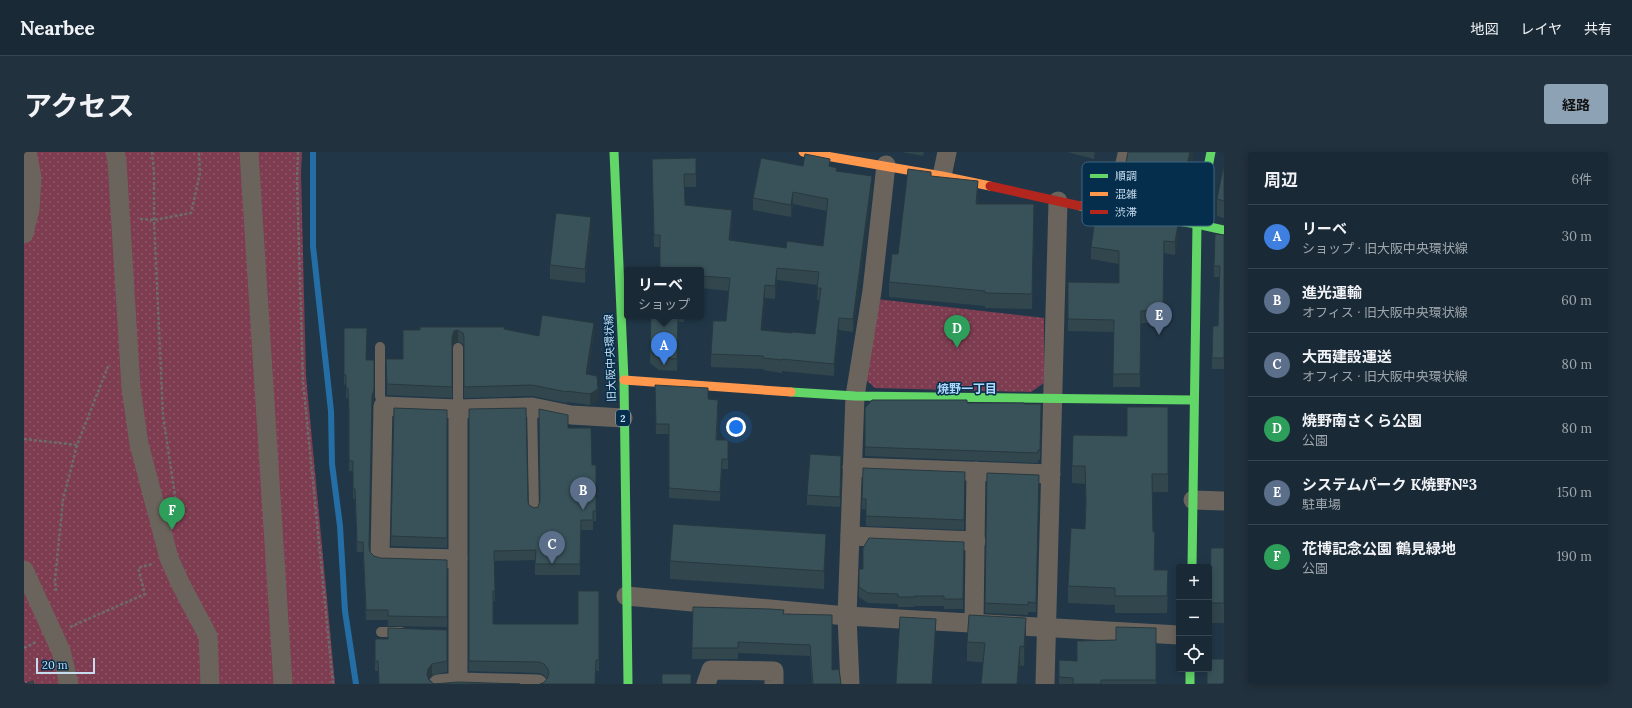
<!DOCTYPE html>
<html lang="ja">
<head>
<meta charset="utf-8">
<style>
	:root { --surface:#192936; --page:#22313e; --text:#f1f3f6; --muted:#9fa6ad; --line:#374551; --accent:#8da2b5 }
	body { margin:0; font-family:Lora,"Noto Sans JP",serif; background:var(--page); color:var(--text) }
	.controls { position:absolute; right:12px; bottom:12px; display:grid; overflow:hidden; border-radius:4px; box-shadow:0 2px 10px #0003 }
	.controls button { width:36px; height:36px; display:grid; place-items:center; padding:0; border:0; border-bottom:1px solid var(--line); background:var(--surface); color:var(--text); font:20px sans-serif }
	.scale { position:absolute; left:12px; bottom:10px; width:59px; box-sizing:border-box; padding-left:4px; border:2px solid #c7dcef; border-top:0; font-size:11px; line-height:14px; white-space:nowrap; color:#c7dcef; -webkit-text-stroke:3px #052e4c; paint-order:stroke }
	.you { position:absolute; left:712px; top:275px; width:14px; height:14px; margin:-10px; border:3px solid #fff; border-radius:50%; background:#1a73e8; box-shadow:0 0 0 6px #1a73e833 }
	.badge { display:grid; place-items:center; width:26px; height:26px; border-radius:50%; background:var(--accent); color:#fff; font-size:13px; font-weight:700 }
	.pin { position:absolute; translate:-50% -33px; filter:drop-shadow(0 1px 2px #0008) }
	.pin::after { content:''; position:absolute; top:21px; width:14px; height:12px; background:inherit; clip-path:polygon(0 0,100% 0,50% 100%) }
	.popup { position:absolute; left:600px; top:115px; width:80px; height:52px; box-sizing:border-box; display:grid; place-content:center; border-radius:4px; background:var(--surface); filter:drop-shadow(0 1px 3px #0005); font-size:13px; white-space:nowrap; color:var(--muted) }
	.popup b { font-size:15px; color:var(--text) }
	.popup::after { content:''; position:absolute; left:50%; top:100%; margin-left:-8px; border:8px solid transparent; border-top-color:var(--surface) }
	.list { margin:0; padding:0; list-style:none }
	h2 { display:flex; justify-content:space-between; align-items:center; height:52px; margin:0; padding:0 16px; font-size:17px }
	h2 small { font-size:13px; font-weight:400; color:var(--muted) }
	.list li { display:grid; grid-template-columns:26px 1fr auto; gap:12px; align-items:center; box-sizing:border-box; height:64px; padding:0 16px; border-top:1px solid var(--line) }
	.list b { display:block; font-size:15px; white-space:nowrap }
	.list p { margin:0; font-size:13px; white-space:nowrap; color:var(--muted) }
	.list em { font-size:13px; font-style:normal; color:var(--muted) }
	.icon { flex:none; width:22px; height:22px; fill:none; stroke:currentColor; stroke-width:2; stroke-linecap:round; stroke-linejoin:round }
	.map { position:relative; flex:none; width:1200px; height:532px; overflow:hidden; border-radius:4px }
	header { display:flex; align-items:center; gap:24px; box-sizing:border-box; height:56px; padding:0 20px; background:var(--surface); border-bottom:1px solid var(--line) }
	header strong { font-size:19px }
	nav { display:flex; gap:22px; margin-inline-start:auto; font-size:14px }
	.intro { display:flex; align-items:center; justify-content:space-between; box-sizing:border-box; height:96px; padding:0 24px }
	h1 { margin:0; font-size:28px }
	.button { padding:10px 18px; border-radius:4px; background:var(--accent); color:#111; font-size:14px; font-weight:700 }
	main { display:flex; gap:24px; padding:0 24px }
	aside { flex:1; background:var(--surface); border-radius:4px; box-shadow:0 2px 10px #0003 }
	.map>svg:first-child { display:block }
</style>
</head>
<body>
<header>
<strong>Nearbee</strong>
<nav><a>地図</a><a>レイヤ</a><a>共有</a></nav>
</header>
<div class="intro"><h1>アクセス</h1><a class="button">経路</a></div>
<main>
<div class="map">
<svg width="1200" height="532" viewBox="0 0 1200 532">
	<defs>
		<pattern id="park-dots" width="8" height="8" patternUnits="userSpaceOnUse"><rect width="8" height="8" fill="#7e3c51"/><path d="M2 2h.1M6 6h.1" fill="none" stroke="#8f586a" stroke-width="1.8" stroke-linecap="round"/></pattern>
	</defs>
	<rect width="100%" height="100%" fill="#213748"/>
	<g fill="url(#park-dots)">
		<path d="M0 0H278L277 22 282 224 311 532H0Z"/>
		<path d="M852 147 1020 166V231L1007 240 851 236 841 227Z"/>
	</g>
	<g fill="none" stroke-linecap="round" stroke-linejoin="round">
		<path stroke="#246ea5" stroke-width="6" d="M289 0V94L307 259 308 312 316 374 321 459 332 532"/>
		<g stroke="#6b6c6c" stroke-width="2.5" stroke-dasharray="3 2" stroke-linecap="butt">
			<path d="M128 0 130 21V68L139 264 152 350"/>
			<path d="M274 0 273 28 279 229 309 532"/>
			<path d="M116 67 130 68 167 61 176 21 175 0"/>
			<path d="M0 287 53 293"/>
			<path d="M32 439 31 428 39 348 53 293 85 212"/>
			<path d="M46 475 121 442 114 416 128 412"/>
			<path d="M0 496 12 490"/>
		</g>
		<g stroke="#6b645c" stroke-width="10">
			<path d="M1085 59 1099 0"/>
			<path d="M356 195V244L359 254"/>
			<path d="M434 196V257"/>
			<path d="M508 255 510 360"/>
			<path d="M357 480H377"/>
		</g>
		<g stroke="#6b645c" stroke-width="19">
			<path d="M91 0 93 9 107 236 115 292 145 406 157 433 184 484 186 532"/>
			<path d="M225 0 259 532"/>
			<path d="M918 24 923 0"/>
			<path d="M0 82 6 57 8 25 3 0"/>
			<path d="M434 257V530"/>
			<path d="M828 315 1027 322"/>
			<path d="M1169 348 1200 349"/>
			<path d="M826 384 952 389"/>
			<path d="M434 407 356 405 359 254 434 257 508 255 547 263 599 266"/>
			<path d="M0 418 37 499 45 532"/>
			<path d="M602 444 823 464 1155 483"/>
			<path d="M950 471 952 319"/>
			<path d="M414 532 434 530 514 532"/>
			<path d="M682 532 687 518 750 519V532"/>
			<path d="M826 532 823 464 831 244 848 139 862 13"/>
			<path d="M1021 532 1034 49"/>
		</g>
		<g stroke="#63d668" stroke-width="9">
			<path d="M590 0 600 228 604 532"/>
			<path d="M1056 54 1173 72 1200 78"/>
			<path d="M767 240 831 244 1170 248"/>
			<path d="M1168 415 1173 72 1187 0"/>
			<path d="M1166 517V532"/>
		</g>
		<g stroke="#ff974d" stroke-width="9">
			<path d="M779 0 918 24 966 34"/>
			<path d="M600 228 767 240"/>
		</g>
		<path stroke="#b3261e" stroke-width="9" d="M966 34 1056 54"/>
	</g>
	<g fill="#31474d" fill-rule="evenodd">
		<path d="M878 0H900L899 4Z"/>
		<path d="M1043 0H1072L1070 7Z"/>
		<path d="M1169 0V4L1157 57 1131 53V47L1100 41V21Z"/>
		<path d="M628 7 672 22V35H660L661 53 708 70 706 89 762 96 799 94 803 59 769 52 767 65 729 58V46L779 14 806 15 813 19 848 36 829 180 815 178 810 224 758 219V221L739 218V217L687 215V202L702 169 705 139 677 136V118L636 95H630ZM753 128 794 133 793 148H795L791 182 768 181 738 178 741 146 751 147Z"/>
		<path d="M1200 17V66L1193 64V47Z"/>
		<path d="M907 24 954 45V52L1010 68 1008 157 961 156V154L865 145V130L874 102Z"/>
		<path d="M567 79 561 131 526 127V113Z"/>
		<path d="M1200 83V217H1188V206L1194 174 1196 125H1190V114Z"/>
		<path d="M1154 86 1151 103 1140 101 1139 171H1117L1116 235H1089L1090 180 1044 179V167L1095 131V112L1067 107V95Z"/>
		<path d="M627 164H660V170H654L653 219 635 218 626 211Z"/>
		<path d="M320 176 343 208 350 248 348 254 345 396 346 400 350 404 356 406 423 408V475L364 474V468H342L339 400H333L331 347H329V319H325V269L324 246H322V232L320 233Z"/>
		<path d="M480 177 515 184 570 182 564 222 574 248 566 253 543 250V251L508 244 440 246V196L439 192 434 190 430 191 428 196V246L363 243 362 207H379V178Z"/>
		<path d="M631 243 684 247 694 258 693 288H704V317H698L696 349 645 346V282H632Z"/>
		<path d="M943 251 1017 252 1016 308H1014V311L841 304V256Z"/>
		<path d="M1144 255V340H1128L1129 380 1131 418 1144 435 1143 461H1091V453L1044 451V434L1061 377 1062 355 1061 332 1048 331V314L1103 284Z"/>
		<path d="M370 256 423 258V396L367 394Z"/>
		<path d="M445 257 504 350 505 353 510 356 514 355 516 350 544 276 568 313H572V369H569V378H557L556 423H511V408L470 409 471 449H469V472H554L575 439V519H572L519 531 523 527 520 523 515 521 445 519Z"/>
		<path d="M817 313 816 355 783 353V343Z"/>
		<path d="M941 320 940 378 842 374V357H838V347Z"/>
		<path d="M963 321 1015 323 1012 460H1004V463L961 461Z"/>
		<path d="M940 390 939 457H920V454H890V455H874V452L844 451 835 445V435L839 417Z"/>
		<path d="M1200 396V471H1185V430H1186Z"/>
		<path d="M802 400 800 437 646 427V409Z"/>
		<path d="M669 455 760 462 808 518 817 532H788L786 504 714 501V507H668Z"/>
		<path d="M1132 476V532H1035V525L1053 509V489L1092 488Z"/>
		<path d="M423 478V520L408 523 405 527 410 532H496H355L354 519H351V487H364Z"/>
		<path d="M1002 485 1000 514 943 509V490Z"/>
	</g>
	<g fill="#28393f">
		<path d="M1070 0H1072L1070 7Z"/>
		<path d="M1166 0H1169V4L1157 57V37Z"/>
		<path d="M848 24V36L829 180V167Z"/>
		<path d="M954 29V45L952 67V52Z"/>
		<path d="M769 40V52L767 65V53Z"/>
		<path d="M708 58V70L705 101V88Z"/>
		<path d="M567 65V79L561 131V117Z"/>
		<path d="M1154 73V86L1151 103V90Z"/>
		<path d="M753 116V128L751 147V134Z"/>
		<path d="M741 133V146L737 190V178Z"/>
		<path d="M815 166V178L810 224V212Z"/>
		<path d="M570 171V182L562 233V222Z"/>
		<path d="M434 178V190L430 191 428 196V185L430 179Z"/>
		<path d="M574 237V248L566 253V242Z"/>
		<path d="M350 238V248L348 254V244Z"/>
		<path d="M698 307V317L696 349V340Z"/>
		<path d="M802 382V400L800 437V419Z"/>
		<path d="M1002 466V485L1000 514V495Z"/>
		<path d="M912 467V489L909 532H908Z"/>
		<path d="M996 494V514L994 532H993Z"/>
		<path d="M408 512V523L404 528 403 523 404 517Z"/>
	</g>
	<g fill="#39525a" stroke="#28393f" fill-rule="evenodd">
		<path d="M1104 0H1166L1157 37 1131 33 1132 27 1100 21Z"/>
		<path d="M781 2 806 7 805 14 813 16 812 19 848 24 829 167 815 166 810 212 758 207V208L739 206V204L687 202 689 169H702L706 126 677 124V118H636V83H630L628 7 672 6V22H660L661 53 708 58 705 88 762 96 763 89 799 94 804 47 769 40 767 53 729 46 737 6 779 14ZM753 116 795 120 793 136H797L791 182 768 180V181L737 178 741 133 751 134Z"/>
		<path d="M884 17 907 20V24L954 29 952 52H1010L1008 142 961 141V139L865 130 868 102H874Z"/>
		<path d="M1199 17H1200V49L1193 47Z"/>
		<path d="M1072 60 1154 73 1151 90 1140 89 1139 158 1117 159 1116 222H1089L1090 168 1044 167V130L1095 131V99L1067 95Z"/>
		<path d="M532 61 567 65 561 117 526 113Z"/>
		<path d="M1191 82 1200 83V206H1188L1189 174H1194L1196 114H1190Z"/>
		<path d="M518 163 570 171 562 222 573 224 574 237 566 242 543 239V240L508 233 440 235V185L439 181 434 178 430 179 428 185V235L363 232 362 207H379V178H396V175H480V177L515 184Z"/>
		<path d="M627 164H654L653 207 635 206 626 199Z"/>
		<path d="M320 176H343L342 208H350V238L348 244 345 395 346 400 350 404 356 406 423 408V465L364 464V458H342L339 390H333L331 337H329V309H325V259L324 236H322V223H320Z"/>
		<path d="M631 233 684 236V247L694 248 692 288H704V307H698L696 340 645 336V272H632Z"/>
		<path d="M848 248H943V251H1000V252H1017L1016 298H1014V301L841 295V256Z"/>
		<path d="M1103 255H1144V322H1128L1129 380H1131L1130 418H1144L1143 444H1091V436L1044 434 1047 376 1061 377 1062 349 1061 314H1048L1049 283 1103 284Z"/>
		<path d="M370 256 423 258V386L367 384Z"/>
		<path d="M502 256 504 350 505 353 510 356 514 355 516 349 515 257 544 263V276H567L568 313H572V359H569V368H557L556 412H511L512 398 470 399 471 439H469V472H554V439H575V508H572L571 532H516L519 531 523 527 525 522 524 517 520 512 515 510 445 509V257Z"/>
		<path d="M786 302 817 304 816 345 783 343Z"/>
		<path d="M839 316 941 320 940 368 842 364V347H838Z"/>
		<path d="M963 321 1015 323 1012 451 1004 450V453L961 451Z"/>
		<path d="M649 372 802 382 800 419 646 409Z"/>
		<path d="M845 386 940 390 939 447H920V444H890V445H874V442L844 441 835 435V417H839V396Z"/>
		<path d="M1187 396H1200V451H1185V430H1186Z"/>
		<path d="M669 455 746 457 760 458 759 462 808 463V518L815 517 817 532H789L786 493 714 490V496H668Z"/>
		<path d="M945 463 1002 466 1000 495 996 494 993 532H957L961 491 943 490Z"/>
		<path d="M876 465 912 467 908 532H872Z"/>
		<path d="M1092 475 1132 476V528H1077V532H1049V526L1035 525V508L1053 509V489L1092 488Z"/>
		<path d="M364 476 423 478V509L408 512 404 517 403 523 405 528 410 532 434 530 496 532H355L354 509H351V487H364Z"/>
		<path d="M1185 507H1200V532H1183V517H1185Z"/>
		<rect x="638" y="522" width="29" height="10"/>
		<path d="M9 529 10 532H1Z"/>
	</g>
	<g text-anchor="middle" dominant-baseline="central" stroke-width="3" stroke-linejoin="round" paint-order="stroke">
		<rect fill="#052e4c" stroke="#8da8be" stroke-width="1" x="592" y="258" width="14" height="16" rx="3"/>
		<g font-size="10" font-weight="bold" fill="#c7dcef">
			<text x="599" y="266">2</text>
		</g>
		<g font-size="11" fill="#c7dcef" stroke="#052e4c">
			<text transform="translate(586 206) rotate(-92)">旧大阪中央環状線</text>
		</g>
		<g font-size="12" font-weight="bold" fill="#aed8fe" stroke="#052e4c">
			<text x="943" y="236">焼野一丁目</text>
		</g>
	</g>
	<rect x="1058" y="10" width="132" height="64" rx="6" fill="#052e4c" stroke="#3f627d" stroke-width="1"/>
	<rect x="1066" y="22" width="18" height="4" fill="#63d668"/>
	<rect x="1066" y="40" width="18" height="4" fill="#ff974d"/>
	<rect x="1066" y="58" width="18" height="4" fill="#b3261e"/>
	<g font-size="11" fill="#c7dcef">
		<text x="1091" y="28">順調</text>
		<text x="1091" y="46">混雑</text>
		<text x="1091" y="64">渋滞</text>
	</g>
</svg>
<div class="controls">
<button>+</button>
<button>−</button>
<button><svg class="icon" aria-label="locate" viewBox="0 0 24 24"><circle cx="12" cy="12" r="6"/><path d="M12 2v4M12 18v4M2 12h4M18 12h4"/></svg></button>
</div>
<div class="scale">20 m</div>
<div class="you"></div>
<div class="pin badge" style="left:640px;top:213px;background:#3f7fe0">A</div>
<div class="popup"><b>リーベ</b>ショップ</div>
<div class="pin badge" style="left:559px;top:358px;background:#5c6f8a">B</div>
<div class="pin badge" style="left:528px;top:412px;background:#5c6f8a">C</div>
<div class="pin badge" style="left:933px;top:196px;background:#2e9e5b">D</div>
<div class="pin badge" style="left:1135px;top:183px;background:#5c6f8a">E</div>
<div class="pin badge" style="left:148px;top:378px;background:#2e9e5b">F</div>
</div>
<aside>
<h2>周辺<small>6件</small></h2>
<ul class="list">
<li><span class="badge" style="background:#3f7fe0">A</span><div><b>リーベ</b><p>ショップ · 旧大阪中央環状線</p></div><em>30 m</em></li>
<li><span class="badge" style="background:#5c6f8a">B</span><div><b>進光運輸</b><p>オフィス · 旧大阪中央環状線</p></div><em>60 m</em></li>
<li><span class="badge" style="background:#5c6f8a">C</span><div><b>大西建設運送</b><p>オフィス · 旧大阪中央環状線</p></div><em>80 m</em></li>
<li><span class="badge" style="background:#2e9e5b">D</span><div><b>焼野南さくら公園</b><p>公園</p></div><em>80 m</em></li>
<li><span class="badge" style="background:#5c6f8a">E</span><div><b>システムパーク K焼野№3</b><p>駐車場</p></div><em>150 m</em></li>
<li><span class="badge" style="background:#2e9e5b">F</span><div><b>花博記念公園 鶴見緑地</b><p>公園</p></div><em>190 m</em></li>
</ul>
</aside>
</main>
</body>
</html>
